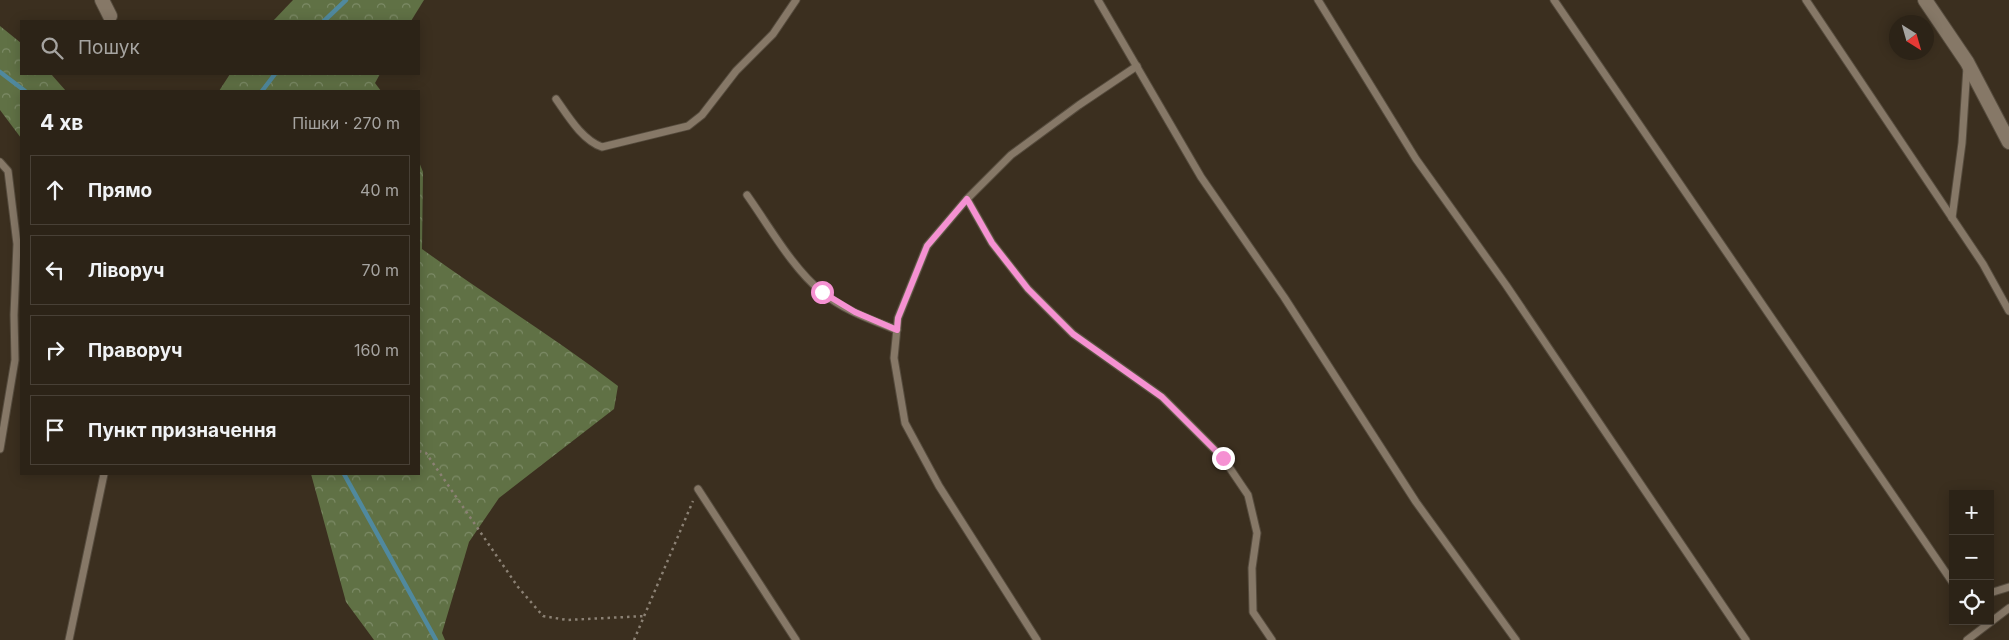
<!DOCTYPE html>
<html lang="uk">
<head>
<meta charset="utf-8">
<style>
	:root { --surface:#2c2317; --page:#342b20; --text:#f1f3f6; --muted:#a6a4a1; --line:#484036 }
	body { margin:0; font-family:Inter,sans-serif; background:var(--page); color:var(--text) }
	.controls { position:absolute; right:15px; bottom:15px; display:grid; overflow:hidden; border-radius:0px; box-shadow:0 2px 12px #0003 }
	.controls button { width:45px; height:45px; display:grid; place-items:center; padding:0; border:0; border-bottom:1px solid var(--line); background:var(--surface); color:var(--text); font:25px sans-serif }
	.compass { position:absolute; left:1889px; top:15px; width:45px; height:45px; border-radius:50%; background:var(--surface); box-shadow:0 2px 12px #0003; rotate:143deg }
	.stop { position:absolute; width:15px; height:15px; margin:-11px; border:4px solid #f591d2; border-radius:50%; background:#fff }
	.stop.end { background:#f591d2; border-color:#fff; box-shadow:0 1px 5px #0008 }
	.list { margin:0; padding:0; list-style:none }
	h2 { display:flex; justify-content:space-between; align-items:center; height:65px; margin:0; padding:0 20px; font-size:21px }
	h2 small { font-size:16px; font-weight:400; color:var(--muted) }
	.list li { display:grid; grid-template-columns:32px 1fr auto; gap:15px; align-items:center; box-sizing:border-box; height:70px; margin:0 10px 10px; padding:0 10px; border:1px solid var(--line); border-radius:0px }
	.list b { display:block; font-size:19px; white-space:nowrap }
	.list em { font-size:16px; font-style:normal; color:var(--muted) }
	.icon { flex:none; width:28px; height:28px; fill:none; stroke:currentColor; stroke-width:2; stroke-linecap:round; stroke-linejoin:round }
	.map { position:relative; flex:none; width:2009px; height:640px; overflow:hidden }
	.search { position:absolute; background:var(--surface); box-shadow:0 2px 12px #0003; left:20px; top:20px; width:400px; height:55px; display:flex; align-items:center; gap:12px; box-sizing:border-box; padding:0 18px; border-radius:0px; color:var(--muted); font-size:19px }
	.panel { position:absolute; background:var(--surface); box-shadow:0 2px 12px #0003; left:20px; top:90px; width:400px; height:385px; border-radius:0px }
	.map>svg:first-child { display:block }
</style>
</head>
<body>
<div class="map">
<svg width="2009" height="640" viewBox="0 0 2009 640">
	<defs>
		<pattern id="forest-crowns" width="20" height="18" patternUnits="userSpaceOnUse" patternTransform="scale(1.25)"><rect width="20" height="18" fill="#607145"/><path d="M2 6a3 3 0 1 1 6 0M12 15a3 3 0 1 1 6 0" fill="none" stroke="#7d8b67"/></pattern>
	</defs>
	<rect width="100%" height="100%" fill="#3b2f1f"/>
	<g fill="url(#forest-crowns)">
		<path d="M293 0H424L411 21H273Z"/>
		<path d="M0 26 21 43V74H51L66 91H21V138L0 110Z"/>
		<path d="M230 74H380L375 83 381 91H219Z"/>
		<path d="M419 162 423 172 422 249C487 296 554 337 618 386L614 409 499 498 469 542 442 633 445 640H374L346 602 311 474H419Z"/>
	</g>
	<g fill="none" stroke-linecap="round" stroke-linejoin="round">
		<g stroke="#50899e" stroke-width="4.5">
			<path d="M324 21 346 0"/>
			<path d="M0 72 25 91"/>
			<path d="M262 91 275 74"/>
			<path d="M344 474 436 640"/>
		</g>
		<defs>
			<g id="lane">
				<path d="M1098 0 1201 177 1284 297 1416 502 1516 640"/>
				<path d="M1318 0 1416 159 1506 285 1746 640"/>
				<path d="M1554 0 1953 583"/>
				<path d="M1806 0 1983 264 2009 311"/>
				<path d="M556 99C568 116 582 140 602 147L688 126 702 115 736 71 773 34 796 0"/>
				<path d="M0 162 8 171 17 244 14 315 15 360 0 449"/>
				<path d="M747 195C769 226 793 269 822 292 843 310 872 320 897 330"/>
				<path d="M967 199 992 243 1028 289 1073 334 1162 397 1223 458 1248 495 1257 533 1252 568 1253 612 1272 640"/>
				<path d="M1952 218 1962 143 1967 67"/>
				<path d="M698 489 796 640"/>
				<path d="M1990 593 2009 587"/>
				<path d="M69 640 104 474"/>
				<path d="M1037 640 939 486 905 423 894 358 898 318 927 246 967 199 1011 155 1079 105 1137 66"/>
				<path d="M1967 640 2009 608"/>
			</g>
			<g id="street">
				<path d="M102 0 110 16"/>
				<path d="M1925 0 1967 62 2009 142"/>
			</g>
		</defs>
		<use href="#lane" stroke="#554b3d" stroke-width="9"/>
		<use href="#street" stroke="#554b3d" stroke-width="16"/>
		<g stroke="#8b8174" stroke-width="2.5" stroke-dasharray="2.5 4" stroke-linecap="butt">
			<path d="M419 451 426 453 518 587 543 616 567 620 645 616"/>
			<path d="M634 640 693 501"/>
		</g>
		<use href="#lane" stroke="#867867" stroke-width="7"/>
		<use href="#street" stroke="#867867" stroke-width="14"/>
	</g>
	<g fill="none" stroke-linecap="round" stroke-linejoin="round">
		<path stroke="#f591d2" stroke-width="6" d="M822 292 855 312 897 330 898 318 927 246 967 199 992 243 1028 289 1073 334 1162 397 1223 458"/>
	</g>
</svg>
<div class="controls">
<button>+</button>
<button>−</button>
<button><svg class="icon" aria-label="locate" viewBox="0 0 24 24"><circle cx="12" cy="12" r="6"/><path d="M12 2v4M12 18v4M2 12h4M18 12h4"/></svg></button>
</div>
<svg class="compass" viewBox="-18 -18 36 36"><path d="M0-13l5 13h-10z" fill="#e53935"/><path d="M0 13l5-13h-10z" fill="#a6a4a1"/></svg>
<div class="stop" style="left:822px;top:292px"></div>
<div class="stop end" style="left:1223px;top:458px"></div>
<div class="search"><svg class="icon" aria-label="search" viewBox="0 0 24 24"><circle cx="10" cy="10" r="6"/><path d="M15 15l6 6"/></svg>Пошук</div>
<section class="panel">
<h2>4 хв<small>Пішки · 270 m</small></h2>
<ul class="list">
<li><svg class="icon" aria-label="ahead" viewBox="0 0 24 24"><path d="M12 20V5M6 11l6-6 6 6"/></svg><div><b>Прямо</b></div><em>40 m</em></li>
<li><svg class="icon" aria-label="left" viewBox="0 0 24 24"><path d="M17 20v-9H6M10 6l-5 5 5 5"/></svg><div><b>Ліворуч</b></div><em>70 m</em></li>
<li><svg class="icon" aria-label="right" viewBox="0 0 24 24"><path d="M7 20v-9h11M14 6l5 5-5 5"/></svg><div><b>Праворуч</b></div><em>160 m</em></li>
<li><svg class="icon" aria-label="arrive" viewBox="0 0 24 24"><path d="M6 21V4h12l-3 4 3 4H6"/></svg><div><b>Пункт призначення</b></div></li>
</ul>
</section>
</div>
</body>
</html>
